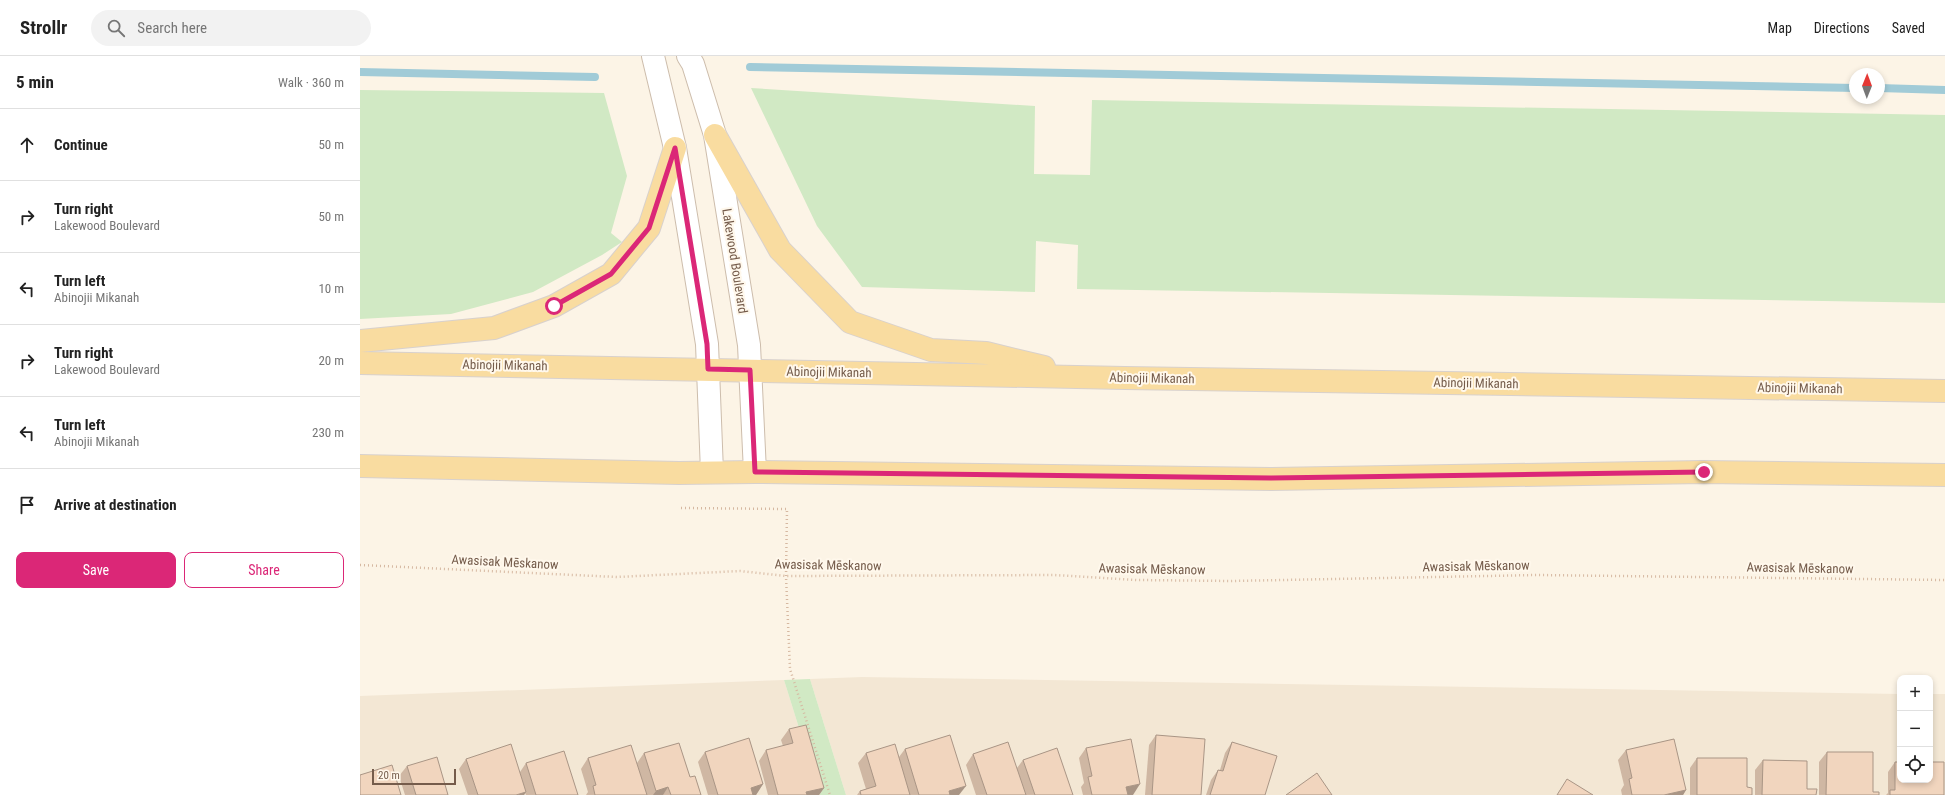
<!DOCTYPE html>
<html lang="en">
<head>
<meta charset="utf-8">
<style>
	:root { --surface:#fff; --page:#f2f2f2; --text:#222; --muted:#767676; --line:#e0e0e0; --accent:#db2777 }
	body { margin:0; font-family:"Roboto Condensed",sans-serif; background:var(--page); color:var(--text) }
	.controls { position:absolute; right:12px; bottom:12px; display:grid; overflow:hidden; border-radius:8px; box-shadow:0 2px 6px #0003 }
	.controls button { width:36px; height:36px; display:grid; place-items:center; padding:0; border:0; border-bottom:1px solid var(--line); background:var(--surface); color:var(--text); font:20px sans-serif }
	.compass { position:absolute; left:1489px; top:12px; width:36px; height:36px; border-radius:50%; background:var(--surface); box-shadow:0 2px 6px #0003; rotate:1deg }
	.scale { position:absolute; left:12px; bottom:10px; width:84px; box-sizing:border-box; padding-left:4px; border:2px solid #755c4b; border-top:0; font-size:11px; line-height:14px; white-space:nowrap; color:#755c4b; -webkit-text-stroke:3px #fff8ec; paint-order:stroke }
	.stop { position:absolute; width:12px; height:12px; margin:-9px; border:3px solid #db2777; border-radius:50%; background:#fff }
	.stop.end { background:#db2777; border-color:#fff; box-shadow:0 1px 4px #0008 }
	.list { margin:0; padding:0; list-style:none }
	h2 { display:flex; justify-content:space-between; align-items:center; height:52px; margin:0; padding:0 16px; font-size:17px }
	h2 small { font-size:13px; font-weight:400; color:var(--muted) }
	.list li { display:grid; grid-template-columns:26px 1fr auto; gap:12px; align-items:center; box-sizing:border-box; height:72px; padding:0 16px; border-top:1px solid var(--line) }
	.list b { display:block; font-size:15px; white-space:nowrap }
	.list p { margin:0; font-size:13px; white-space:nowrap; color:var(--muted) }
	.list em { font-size:13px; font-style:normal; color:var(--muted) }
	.actions { display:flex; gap:8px; padding:12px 16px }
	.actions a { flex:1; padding:9px 0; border:1px solid var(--accent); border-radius:8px; text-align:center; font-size:14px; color:var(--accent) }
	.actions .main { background:var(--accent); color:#fff }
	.icon { flex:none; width:22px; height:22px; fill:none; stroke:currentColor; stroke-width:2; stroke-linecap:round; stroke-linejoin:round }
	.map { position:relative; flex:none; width:1585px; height:739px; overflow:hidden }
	header { display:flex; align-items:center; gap:24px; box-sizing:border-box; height:56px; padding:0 20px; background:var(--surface); border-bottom:1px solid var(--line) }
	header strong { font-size:19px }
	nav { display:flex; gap:22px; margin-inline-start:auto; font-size:14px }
	.search { width:280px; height:36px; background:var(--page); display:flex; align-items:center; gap:10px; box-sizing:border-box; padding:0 14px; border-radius:22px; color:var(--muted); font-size:15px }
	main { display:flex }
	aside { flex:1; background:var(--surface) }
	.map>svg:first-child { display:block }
</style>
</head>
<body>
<header>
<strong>Strollr</strong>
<div class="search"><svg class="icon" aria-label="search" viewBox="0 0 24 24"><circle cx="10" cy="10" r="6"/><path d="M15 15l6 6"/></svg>Search here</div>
<nav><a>Map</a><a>Directions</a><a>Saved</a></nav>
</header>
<main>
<aside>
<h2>5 min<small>Walk · 360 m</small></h2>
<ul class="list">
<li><svg class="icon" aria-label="ahead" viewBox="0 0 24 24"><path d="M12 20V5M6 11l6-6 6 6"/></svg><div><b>Continue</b></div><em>50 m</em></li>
<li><svg class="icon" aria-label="right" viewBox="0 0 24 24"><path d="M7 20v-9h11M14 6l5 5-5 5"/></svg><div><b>Turn right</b><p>Lakewood Boulevard</p></div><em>50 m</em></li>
<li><svg class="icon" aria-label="left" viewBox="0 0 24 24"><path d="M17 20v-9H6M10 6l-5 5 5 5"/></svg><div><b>Turn left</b><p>Abinojii Mikanah</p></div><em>10 m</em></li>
<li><svg class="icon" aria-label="right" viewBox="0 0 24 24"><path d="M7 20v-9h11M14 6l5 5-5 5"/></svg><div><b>Turn right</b><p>Lakewood Boulevard</p></div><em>20 m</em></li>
<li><svg class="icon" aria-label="left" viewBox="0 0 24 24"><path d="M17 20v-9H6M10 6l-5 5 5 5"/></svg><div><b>Turn left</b><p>Abinojii Mikanah</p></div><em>230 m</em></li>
<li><svg class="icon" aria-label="arrive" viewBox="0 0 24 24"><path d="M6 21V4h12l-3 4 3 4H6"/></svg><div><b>Arrive at destination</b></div></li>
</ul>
<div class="actions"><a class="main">Save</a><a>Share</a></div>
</aside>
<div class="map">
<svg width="1585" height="739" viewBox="0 0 1585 739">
	<rect width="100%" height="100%" fill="#fcf4e6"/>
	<g fill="#f3e7d4">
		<path d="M502 621 1540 638V724H1570V638H1585V739H486L450 623Z"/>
		<path d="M424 624 460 739H0V640Z"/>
	</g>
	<g fill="#d1e9c4">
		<path d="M391 32 675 50 674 118 730 119 732 44 1585 59V247L717 233 718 189 676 185 675 236 502 231 457 170Z"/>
		<path d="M0 34 244 37 267 120 251 177 262 186 242 199 173 236 91 258 0 263Z"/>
		<path d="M450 623 486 739H460L424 624Z"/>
	</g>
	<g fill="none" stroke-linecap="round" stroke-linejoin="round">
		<g stroke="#a1cbd7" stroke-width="8">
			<path d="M390 11 1495 32"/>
			<path d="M0 16 235 21"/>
			<path d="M1519 32 1585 34"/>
		</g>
		<defs>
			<g id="tertiary">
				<path d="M293 0 315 92 347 288 352 416"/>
				<path d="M328 0 333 8 355 79 389 289 395 416"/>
			</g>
			<g id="primary">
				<path d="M355 79 420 194 490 266 571 294 626 297 684 311"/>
				<path d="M0 285 134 272 194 250 251 218 289 172 315 92"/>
				<path d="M0 307 765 322 1585 335"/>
				<path d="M0 410 319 417 395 416 911 423 1343 416 1585 419"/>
			</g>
		</defs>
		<use href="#tertiary" stroke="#cdbdac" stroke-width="24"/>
		<use href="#primary" stroke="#d8d1cd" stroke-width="24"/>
		<g stroke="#d6b8a1" stroke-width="2.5" stroke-dasharray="1 3" stroke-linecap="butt">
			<path d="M321 452 427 453 426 520 430 613 470 739"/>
			<path d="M0 509 257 521 380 515 426 520 694 519 777 524 872 525 1177 519 1585 524"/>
		</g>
		<use href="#tertiary" stroke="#fff" stroke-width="22"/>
		<use href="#primary" stroke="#f9dca0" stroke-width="22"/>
	</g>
	<g fill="#cfb7a3">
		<path d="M429 673 464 732 459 739H408L399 705 406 694 423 690 421 684Z"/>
		<path d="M796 679 841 739H785L789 689Z"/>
		<path d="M872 686 905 739H846L851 724 858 714H860L865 697Z"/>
		<path d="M726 692 773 739H723L721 731 724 727 719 702Z"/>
		<path d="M545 693 599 739H497L500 735 506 733 498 707 506 697 539 701Z"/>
		<path d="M1266 694 1326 734 1323 739H1262L1261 734 1264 729 1258 704Z"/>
		<path d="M345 696 403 728 396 739H348L338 706Z"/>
		<path d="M1467 696 1513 736 1519 739H1459V706Z"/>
		<path d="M284 697 330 721 341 739H226L228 736 221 713 228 702 277 707Z"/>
		<path d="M613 698 657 712 663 704 713 739H616L606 709Z"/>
		<path d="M1337 702 1387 731 1392 739H1330V712Z"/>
		<path d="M106 703 160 716 166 707 218 739H166L165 737 164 739H108L99 713Z"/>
		<path d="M1403 704 1447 733 1456 739H1395V714Z"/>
		<path d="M1535 706 1584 739H1526L1528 737V716Z"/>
		<path d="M47 710 88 739H45L39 720Z"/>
	</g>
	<g fill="#a99585">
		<path d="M403 728 396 739H387L391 732Z"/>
		<path d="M780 728 773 739H761L766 731Z"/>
		<path d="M606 730 599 739H586L589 735Z"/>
		<path d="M308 731 303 739H293L296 735Z"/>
		<path d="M464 732 459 739H444L446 736Z"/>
		<path d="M1326 734 1323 739H1304Z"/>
		<path d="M166 736 164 739H156Z"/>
	</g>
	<g fill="#f1d5be" stroke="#a99585">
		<path d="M446 669 464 732 446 736 447 739H418L406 694 433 687 429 673Z"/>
		<path d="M590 679 606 730 589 735 590 739H559L545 693Z"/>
		<path d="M796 679 845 683 841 739H792Z"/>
		<path d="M389 682 403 728 391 732 393 739H358L345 696Z"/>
		<path d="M771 683 780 728 766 731 768 739H732L728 721 732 720 726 692Z"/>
		<path d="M1314 683 1326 734 1304 739H1272L1269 723 1272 722 1266 694Z"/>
		<path d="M648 686 666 739H627L613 698Z"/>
		<path d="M872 686 917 700 905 739H850L858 714 863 715Z"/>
		<path d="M319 687 330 721 335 720 341 739H311L308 731 296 735 284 697Z"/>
		<path d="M151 688 166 736 156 739H118L106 703Z"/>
		<path d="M535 688 550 739H501L500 735 516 730 506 697Z"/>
		<path d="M271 689 287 739H235L233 730 236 729 228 702Z"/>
		<path d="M697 692 713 739H675L663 704Z"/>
		<path d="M204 695 218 739H176L166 707Z"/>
		<path d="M1467 696H1513V736H1519V739H1466Z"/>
		<path d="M77 701 88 739H56L47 710Z"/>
		<path d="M1337 702H1387V731L1392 732V739H1337Z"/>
		<path d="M1403 704 1447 705V733H1457L1456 739H1402Z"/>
		<path d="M1535 706H1540V724H1570V706H1584V739H1530V734H1535Z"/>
		<path d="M32 709 41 739H0V719Z"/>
		<path d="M957 717 972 739H926Z"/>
		<path d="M1207 723 1233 739H1197Z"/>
	</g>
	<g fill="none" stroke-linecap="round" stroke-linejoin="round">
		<path stroke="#db2777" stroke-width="5" d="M194 250 251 218 289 172 315 92 347 288 348 313 390 314 395 416 911 422 1344 416"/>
	</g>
	<g text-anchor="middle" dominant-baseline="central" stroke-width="4" stroke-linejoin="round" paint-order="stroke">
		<g font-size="13" fill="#755c4b" stroke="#fff8ec">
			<text transform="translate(375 205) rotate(81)">Lakewood Boulevard</text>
			<text transform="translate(145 309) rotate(1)">Abinojii Mikanah</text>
			<text transform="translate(469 316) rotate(1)">Abinojii Mikanah</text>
			<text transform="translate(792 322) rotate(1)">Abinojii Mikanah</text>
			<text transform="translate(1116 327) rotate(1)">Abinojii Mikanah</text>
			<text transform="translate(1440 332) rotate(1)">Abinojii Mikanah</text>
			<text transform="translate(145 506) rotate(3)">Awasisak Mēskanow</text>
			<text transform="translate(468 509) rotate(1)">Awasisak Mēskanow</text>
			<text transform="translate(1116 510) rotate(-1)">Awasisak Mēskanow</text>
			<text transform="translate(1440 512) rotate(1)">Awasisak Mēskanow</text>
			<text transform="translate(792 513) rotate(1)">Awasisak Mēskanow</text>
		</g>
	</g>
</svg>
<div class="controls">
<button>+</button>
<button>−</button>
<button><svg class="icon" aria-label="locate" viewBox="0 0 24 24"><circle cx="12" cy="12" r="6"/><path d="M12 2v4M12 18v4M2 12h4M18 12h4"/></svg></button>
</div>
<svg class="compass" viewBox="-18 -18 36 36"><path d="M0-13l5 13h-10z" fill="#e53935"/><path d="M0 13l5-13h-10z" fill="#767676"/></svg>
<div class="scale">20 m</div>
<div class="stop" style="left:194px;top:250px"></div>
<div class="stop end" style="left:1344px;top:416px"></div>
</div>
</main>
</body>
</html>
